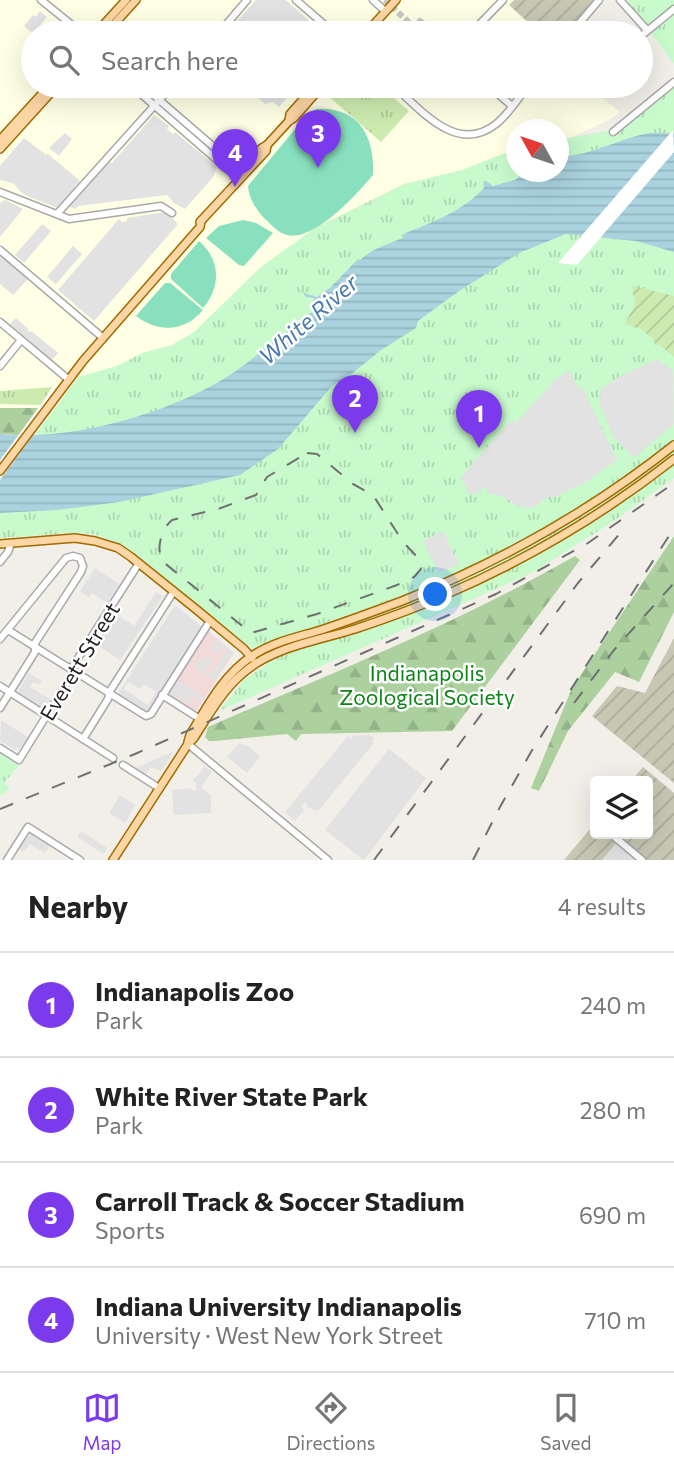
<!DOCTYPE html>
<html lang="en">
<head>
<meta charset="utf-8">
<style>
	:root { --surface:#fff; --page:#f2f2f2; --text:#222; --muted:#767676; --line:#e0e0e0; --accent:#7c3aed }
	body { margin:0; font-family:Commissioner,sans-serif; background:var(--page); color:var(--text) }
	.controls { position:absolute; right:21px; bottom:21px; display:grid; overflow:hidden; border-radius:7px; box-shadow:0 7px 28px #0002 }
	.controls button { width:63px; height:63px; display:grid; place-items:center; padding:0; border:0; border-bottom:2px solid var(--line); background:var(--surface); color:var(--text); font:35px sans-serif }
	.compass { position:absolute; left:506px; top:119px; width:63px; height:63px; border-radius:50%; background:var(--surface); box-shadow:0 7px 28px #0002; rotate:310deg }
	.you { position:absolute; left:436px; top:595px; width:24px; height:24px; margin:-18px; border:5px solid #fff; border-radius:50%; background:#1a73e8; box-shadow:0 0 0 10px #1a73e833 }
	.badge { display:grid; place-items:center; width:46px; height:46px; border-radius:50%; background:var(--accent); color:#fff; font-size:23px; font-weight:700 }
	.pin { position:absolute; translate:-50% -58px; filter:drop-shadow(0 2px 4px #0008) }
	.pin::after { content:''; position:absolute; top:37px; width:24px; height:21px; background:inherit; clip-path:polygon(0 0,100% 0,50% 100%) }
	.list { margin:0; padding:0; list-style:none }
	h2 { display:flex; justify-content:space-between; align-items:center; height:91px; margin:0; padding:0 28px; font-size:30px }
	h2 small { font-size:23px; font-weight:400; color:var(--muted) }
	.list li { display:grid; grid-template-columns:46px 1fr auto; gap:21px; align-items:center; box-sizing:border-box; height:105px; padding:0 28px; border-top:2px solid var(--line) }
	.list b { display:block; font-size:26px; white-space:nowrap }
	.list p { margin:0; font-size:23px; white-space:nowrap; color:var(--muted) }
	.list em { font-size:23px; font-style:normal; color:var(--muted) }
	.icon { flex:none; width:38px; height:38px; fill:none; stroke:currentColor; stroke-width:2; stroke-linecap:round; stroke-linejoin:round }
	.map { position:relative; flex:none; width:674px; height:860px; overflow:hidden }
	.search { position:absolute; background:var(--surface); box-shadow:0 7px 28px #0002; left:21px; right:21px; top:21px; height:77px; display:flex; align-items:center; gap:18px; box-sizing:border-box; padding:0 24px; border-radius:38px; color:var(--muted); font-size:26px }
	.sheet { height:511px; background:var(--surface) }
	nav { display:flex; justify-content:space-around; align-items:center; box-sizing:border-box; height:98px; border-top:2px solid var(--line); background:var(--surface); font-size:19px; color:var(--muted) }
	nav a { display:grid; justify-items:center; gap:4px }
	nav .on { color:var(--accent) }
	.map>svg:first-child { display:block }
</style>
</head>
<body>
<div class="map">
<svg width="674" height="860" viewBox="0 0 674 860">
	<defs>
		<pattern id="construction-furrows" width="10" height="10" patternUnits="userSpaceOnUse" patternTransform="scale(1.75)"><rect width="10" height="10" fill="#c7c7b4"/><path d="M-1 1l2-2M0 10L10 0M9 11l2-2" fill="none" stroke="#abab9a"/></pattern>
		<pattern id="grass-tufts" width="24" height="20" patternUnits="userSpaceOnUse" patternTransform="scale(1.75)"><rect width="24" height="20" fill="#cdebb0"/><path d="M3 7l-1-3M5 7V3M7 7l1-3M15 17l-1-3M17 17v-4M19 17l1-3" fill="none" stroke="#b0c997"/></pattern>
		<pattern id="forest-firs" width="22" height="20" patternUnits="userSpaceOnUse" patternTransform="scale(1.75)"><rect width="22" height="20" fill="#add19e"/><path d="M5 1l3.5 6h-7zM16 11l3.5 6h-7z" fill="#95b388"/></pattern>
		<pattern id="park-tufts" width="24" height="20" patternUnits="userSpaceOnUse" patternTransform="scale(1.75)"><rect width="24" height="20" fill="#c8facc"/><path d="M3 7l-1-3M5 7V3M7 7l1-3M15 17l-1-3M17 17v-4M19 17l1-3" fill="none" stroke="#acd6af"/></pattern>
		<pattern id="garden-furrows" width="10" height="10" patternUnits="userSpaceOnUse" patternTransform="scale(1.75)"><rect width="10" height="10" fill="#cdebb0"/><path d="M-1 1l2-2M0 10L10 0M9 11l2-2" fill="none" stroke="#b0c997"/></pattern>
		<pattern id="water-rules" width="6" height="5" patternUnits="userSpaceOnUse" patternTransform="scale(1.75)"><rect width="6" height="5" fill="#aad3df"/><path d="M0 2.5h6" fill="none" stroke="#92b5bf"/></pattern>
	</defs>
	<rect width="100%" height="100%" fill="#f2efe9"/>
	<path fill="#f2dad9" d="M207 630 234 653 196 711 167 693Z"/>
	<path fill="#ffffe5" d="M0 0H603L573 33H33V86H588L620 112 609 120 559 143 558 130H516V162L127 401 0 420Z"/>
	<g fill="url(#construction-furrows)">
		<path d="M514 0H594L565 33H540L509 5Z"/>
		<path d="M674 638V783L592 716 617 686 645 693Z"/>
		<path d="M643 767 674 793V860H564L595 823V834H648V781H631Z"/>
	</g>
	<g fill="url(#grass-tufts)">
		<path d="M335 86H380L409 111 381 142 327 95Z"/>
		<path d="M52 387 41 405 0 404V391Z"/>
	</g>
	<g fill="url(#forest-firs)">
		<path d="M0 408H38L19 435 0 434Z"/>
		<path d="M674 536V612L639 682 615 672 568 731 539 791 531 788 572 688Z"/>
		<path d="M575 556 580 560 452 731 301 734 296 741 287 734 215 741H209L205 737 208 727C332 673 458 623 575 556Z"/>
	</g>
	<g fill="url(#park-tufts)">
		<path d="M627 0H674V64Z"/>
		<path d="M674 78V478L614 521 532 573 219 711 244 680 266 665 255 648 249 647 141 558 114 541 93 534 72 533 0 538V482L78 377 117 366 142 353 172 345 194 332 261 267 315 228 404 184 462 170 516 149V172H558L559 140 610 130Z"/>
		<path d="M0 751 20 764 4 783 10 789 0 796Z"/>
	</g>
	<path fill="url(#garden-furrows)" d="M633 286 674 296V357L641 329 625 324C627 316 634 311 635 303 635 296 631 294 633 286Z"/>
	<g fill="#88e0be">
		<path d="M316 109C359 106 375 137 373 175 357 194 314 242 287 235 278 233 272 225 265 219 257 211 249 199 248 186L300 123Z"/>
		<path d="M243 220 256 223 273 233 244 266 239 265 206 238 219 226Z"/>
		<path d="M199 241C221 260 221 287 203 308L171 279V274Z"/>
		<path d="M165 283H170L203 310C185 332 158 333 136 316Z"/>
	</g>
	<g fill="#e2e2e2" fill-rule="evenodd">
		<path d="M256 0H286L323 33H226Z"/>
		<path d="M40 11 47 17 33 34 24 26 33 15 36 17Z"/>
		<path d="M244 86H297L279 107 273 102 265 104Z"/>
		<path d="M154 115 169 126 167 129 173 134 175 132 217 167 213 177 185 209 174 203 167 195 78 206 75 209 68 206 107 161 112 163Z"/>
		<path d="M65 133 72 139 59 156 49 148Z"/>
		<path d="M24 138 46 155 48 154 80 181 57 208 23 194 13 183 0 180V166Z"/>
		<path d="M5 200 23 209 0 237V203Z"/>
		<path d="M166 212 178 224 94 321 58 290 119 219 122 222 127 221V218Z"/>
		<path d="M42 224 51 231 24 263 15 255Z"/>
		<path d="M73 246 82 254 56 284 47 277Z"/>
		<path d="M0 255 28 279 13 295 0 284Z"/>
		<path d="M16 318 29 330 27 332 31 331 58 353 52 360 10 324Z"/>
		<path d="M657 359 673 371 674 424 634 458 614 438 599 402 602 388 622 375Z"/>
		<path d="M570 371 579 389 583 388 617 460 584 483 552 498 550 496 532 508 519 507 502 496 487 493V488H481V492L468 494 466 485 460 479 471 465 512 420 516 423 558 377Z"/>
		<path d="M443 531 459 564 439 573 423 541Z"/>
		<path d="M95 568 119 584 107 603 92 593 89 597 80 591Z"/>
		<path d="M156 592 163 596 120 660 95 644 114 613 134 626Z"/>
		<path d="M175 605 202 627 147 713 118 694ZM128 682 140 689 144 684 156 692 148 705 124 689Z"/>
		<path d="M216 639 231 650 232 653 215 681 195 668 200 659 203 661 206 656 213 661 206 671 212 674 226 651 221 647 217 654 210 650Z"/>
		<path d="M29 673 42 681 39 685 33 682 30 687 53 701 47 711 20 693 19 689Z"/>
		<path d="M177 680 204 697 201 702 192 696 189 701 193 704 192 706 170 693Z"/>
		<path d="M1 720 28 737 21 748 17 747 15 750 0 741Z"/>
		<path d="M369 735 374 738 372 741 374 743 318 811 306 807 308 804 304 803 301 807 304 810 295 821 285 812 348 736 352 739V736Z"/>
		<path d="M239 743 249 747 260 756 247 773 227 757Z"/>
		<path d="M389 749 426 778 364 860 325 830Z"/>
		<path d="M174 751 161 771 151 767 146 774 136 768Z"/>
		<path d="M205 766 212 772 202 785V788L211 796V813L174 815 172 790 192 788 193 791H196V783L193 781Z"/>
		<path d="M120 795 135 805 125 823 109 813Z"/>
		<path d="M81 831 107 848 104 854 77 837Z"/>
		<path d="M30 833 50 846 45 853 30 844 24 852 19 849Z"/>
		<path d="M616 843 636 860H602Z"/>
	</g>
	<path fill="url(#water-rules)" d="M650 133H674V252L636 241 566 234 519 253 459 291 418 321 416 328 381 350 350 375 332 386 278 449 240 475 119 502 57 510 0 513V434C72 442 176 412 236 371 262 352 287 331 313 311L314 298 306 297 303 293 317 297 331 287 358 259 360 260C373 248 386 245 400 239 409 235 399 236 408 232 436 221 462 211 484 188L483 182 486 181 493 186 515 180 525 172H558L559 156C591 157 618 138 650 133Z"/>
	<g fill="#fff">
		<path d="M673 130 674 152 577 265 558 263Z"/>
		<path d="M54 387 68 388 0 480V460Z"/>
	</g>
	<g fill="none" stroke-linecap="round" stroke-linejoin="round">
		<g stroke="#c8c6c1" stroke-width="6" stroke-dasharray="6 3" stroke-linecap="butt">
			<path d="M385 0 420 33"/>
			<path d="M413 25 415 27 420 21 432 31 435 27 442 33"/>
		</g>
		<defs>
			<g id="minor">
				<path d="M41 0 82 33"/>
				<path d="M296 0 334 33"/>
				<path d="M373 0 385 11"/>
				<path d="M620 0 647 30"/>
				<path d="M219 33 247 0"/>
				<path d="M471 33 503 0"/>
				<path d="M571 33 599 0"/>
				<path d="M641 36 674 9"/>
				<path d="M132 86 232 173 241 176"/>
				<path d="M143 86 237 167V173"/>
				<path d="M394 86C421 110 457 155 496 124 509 114 518 98 528 86"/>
				<path d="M489 86 512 106"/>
				<path d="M613 132 674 82"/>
				<path d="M0 192 69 219 161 206 172 213"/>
				<path d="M57 214 172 86"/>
				<path d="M0 250 102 337"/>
				<path d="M0 322 68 379"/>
				<path d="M0 366 21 340"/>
				<path d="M0 562 8 552 11 543"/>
				<path d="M8 630 146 716 151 714 210 621"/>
				<path d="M0 639 66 558 73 556 80 558 83 566 81 572 35 643V652L0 708"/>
				<path d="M0 686 113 758"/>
				<path d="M162 695 200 719"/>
				<path d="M83 739 108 699 110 691 174 591"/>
				<path d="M188 744 328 860"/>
				<path d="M0 748 19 760 71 676 73 666 139 563"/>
				<path d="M123 765 159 788"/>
				<path d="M611 834 642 860"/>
				<path d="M7 860 28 827 80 860"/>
			</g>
			<g id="major">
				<path d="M96 33 126 0"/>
				<path d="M106 33 136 0"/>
				<path d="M366 33 396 0"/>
				<path d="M289 121 290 114 315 86"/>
				<path d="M0 140 49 86"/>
				<path d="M0 149 57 86"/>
				<path d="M245 171C246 162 258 149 267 145L289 121 294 118 322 86"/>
				<path d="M200 222 266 151 267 145"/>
				<path d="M0 471 83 361 200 227 201 221"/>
				<path d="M0 544 75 538 95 541 118 548 131 557 197 610 244 649 252 658"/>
				<path d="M188 742 190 735C207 707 223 675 252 656 272 642 298 637 321 630 348 621 375 611 402 601 500 562 591 511 674 445"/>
				<path d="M113 860 188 744 194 738C208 716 222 691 242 674 272 647 317 641 355 629 385 619 416 608 445 595 526 560 604 514 674 459"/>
			</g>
		</defs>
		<use href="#minor" stroke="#a9a9a9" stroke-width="9"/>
		<use href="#major" stroke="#a06b00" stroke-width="10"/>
		<use href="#minor" stroke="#fff" stroke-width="6"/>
		<use href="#major" stroke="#fcd6a4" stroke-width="7"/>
		<g stroke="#707070" stroke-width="2" stroke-dasharray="14 14" stroke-linecap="butt">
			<path d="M307 453 317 454 353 484 373 495 403 542 420 560 421 569 414 577 397 585 317 614 251 633 162 561C156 549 161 529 172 520L218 509 256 495 267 477Z"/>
			<path d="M574 703 614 650 674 583"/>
			<path d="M0 809 135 754 496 594 588 543 674 483"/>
			<path d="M374 860 578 583 627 525"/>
			<path d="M473 860 500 807 531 752 674 528"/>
		</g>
	</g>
	<g text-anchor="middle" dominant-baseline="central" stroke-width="5" stroke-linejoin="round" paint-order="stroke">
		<g font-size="21" fill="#222" stroke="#fff">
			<text transform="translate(79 661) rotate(-59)">Everett Street</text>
		</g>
		<g font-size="21" fill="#0c8416" stroke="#fff">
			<text x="427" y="672">Indianapolis<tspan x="427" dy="24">Zoological Society</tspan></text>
		</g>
		<g font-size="23" font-style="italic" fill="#4a7aab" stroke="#fff">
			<text transform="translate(308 319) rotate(-41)">White River</text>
		</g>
	</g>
</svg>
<div class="controls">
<button><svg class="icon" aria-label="layers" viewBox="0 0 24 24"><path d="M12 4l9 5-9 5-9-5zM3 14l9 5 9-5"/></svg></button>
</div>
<svg class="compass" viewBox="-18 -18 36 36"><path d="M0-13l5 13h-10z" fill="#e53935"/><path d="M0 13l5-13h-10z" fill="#767676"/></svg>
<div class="you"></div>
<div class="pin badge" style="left:479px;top:448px">1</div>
<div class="pin badge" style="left:355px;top:433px">2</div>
<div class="pin badge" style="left:318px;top:168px">3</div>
<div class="pin badge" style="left:235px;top:187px">4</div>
<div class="search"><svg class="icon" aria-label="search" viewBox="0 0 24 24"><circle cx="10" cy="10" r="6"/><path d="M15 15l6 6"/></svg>Search here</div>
</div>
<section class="sheet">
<h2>Nearby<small>4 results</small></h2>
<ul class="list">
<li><span class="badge">1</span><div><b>Indianapolis Zoo</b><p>Park</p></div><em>240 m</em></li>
<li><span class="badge">2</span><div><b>White River State Park</b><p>Park</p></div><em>280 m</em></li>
<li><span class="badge">3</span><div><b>Carroll Track &amp; Soccer Stadium</b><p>Sports</p></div><em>690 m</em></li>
<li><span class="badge">4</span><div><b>Indiana University Indianapolis</b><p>University · West New York Street</p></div><em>710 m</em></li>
</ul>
</section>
<nav>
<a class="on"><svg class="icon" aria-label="map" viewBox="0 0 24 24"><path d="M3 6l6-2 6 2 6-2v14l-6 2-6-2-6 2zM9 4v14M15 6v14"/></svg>Map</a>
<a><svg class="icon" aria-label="directions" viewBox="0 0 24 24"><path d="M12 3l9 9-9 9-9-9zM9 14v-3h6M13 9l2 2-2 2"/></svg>Directions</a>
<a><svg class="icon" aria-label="saved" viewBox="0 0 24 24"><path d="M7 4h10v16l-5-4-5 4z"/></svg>Saved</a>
</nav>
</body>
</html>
